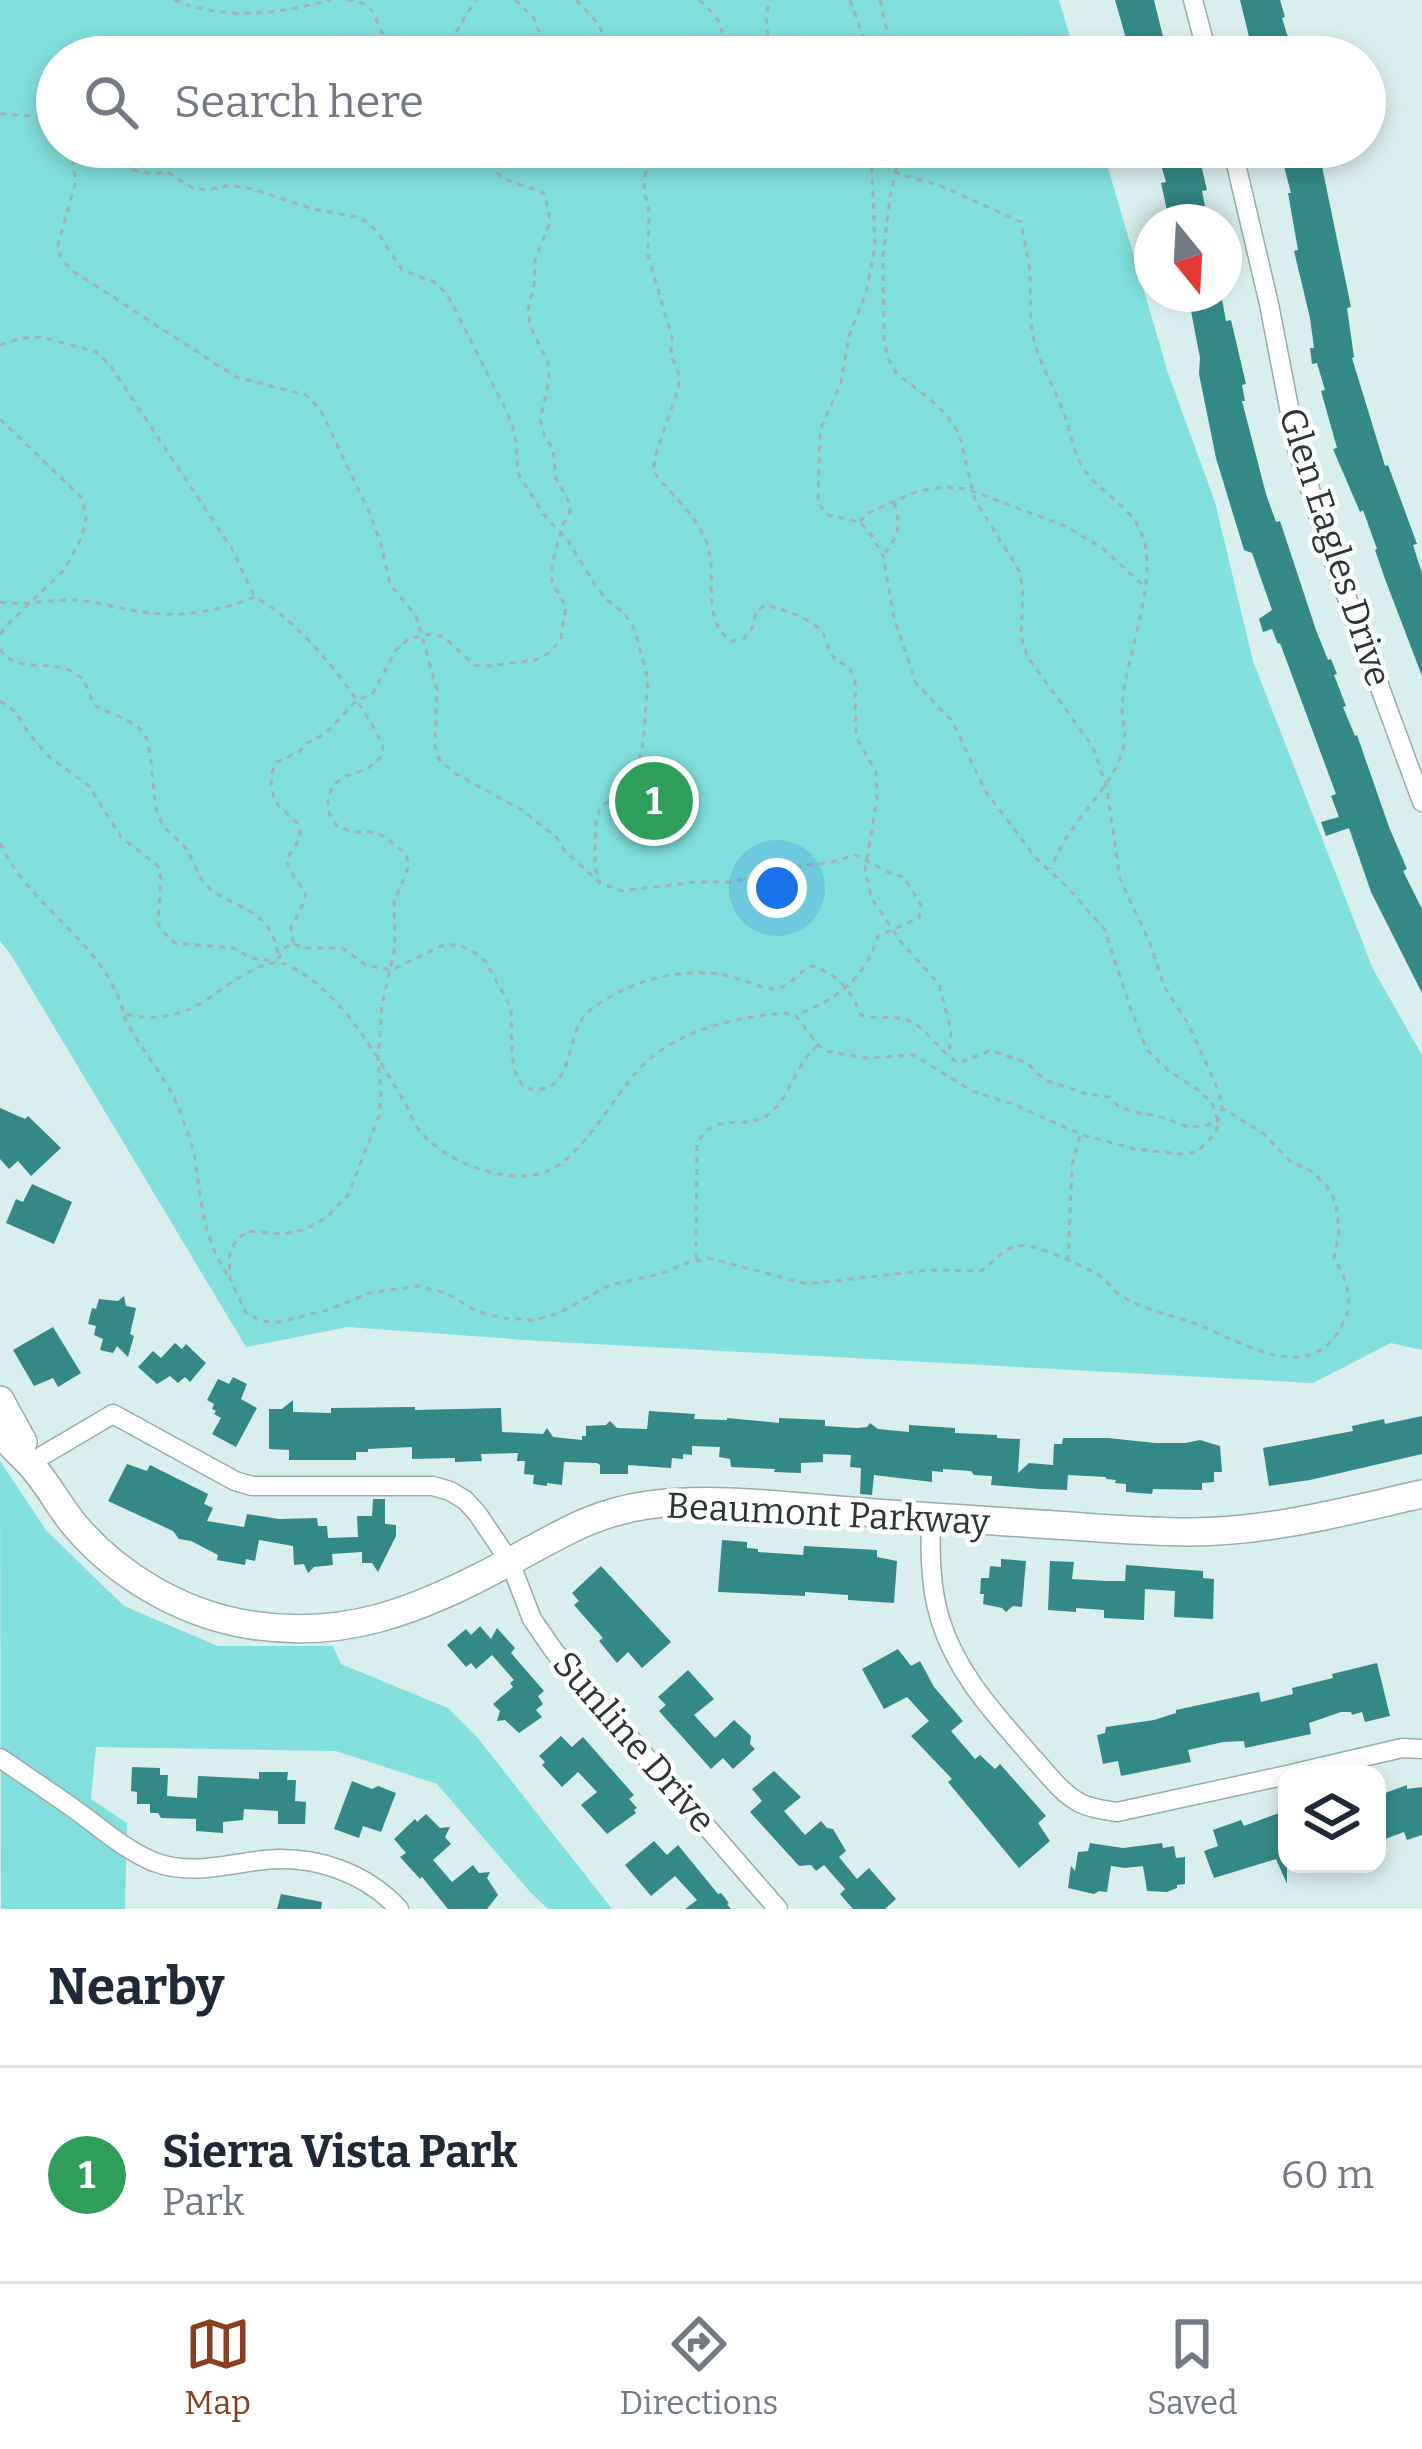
<!DOCTYPE html>
<html lang="en">
<head>
<meta charset="utf-8">
<style>
	:root { --surface:#fff; --page:#f6f6f7; --text:#1f2937; --muted:#747a83; --line:#e0e1e3; --accent:#884020 }
	body { margin:0; font-family:Bitter,serif; background:var(--page); color:var(--text) }
	.controls { position:absolute; right:36px; bottom:36px; display:grid; overflow:hidden; border-radius:24px; box-shadow:0 6px 18px #0003 }
	.controls button { width:108px; height:108px; display:grid; place-items:center; padding:0; border:0; border-bottom:3px solid var(--line); background:var(--surface); color:var(--text); font:60px sans-serif }
	.compass { position:absolute; left:1134px; top:204px; width:108px; height:108px; border-radius:50%; background:var(--surface); box-shadow:0 6px 18px #0003; rotate:162deg }
	.you { position:absolute; left:777px; top:888px; width:42px; height:42px; margin:-30px; border:9px solid #fff; border-radius:50%; background:#1a73e8; box-shadow:0 0 0 18px #1a73e833 }
	.badge { display:grid; place-items:center; width:78px; height:78px; border-radius:50%; background:var(--accent); color:#fff; font-size:39px; font-weight:700 }
	.pin { position:absolute; translate:-50% -50%; border:6px solid #fff; box-shadow:0 3px 12px #0006 }
	.list { margin:0; padding:0; list-style:none }
	h2 { display:flex; justify-content:space-between; align-items:center; height:156px; margin:0; padding:0 48px; font-size:51px }
	h2 small { font-size:39px; font-weight:400; color:var(--muted) }
	.list li { display:grid; grid-template-columns:78px 1fr auto; gap:36px; align-items:center; box-sizing:border-box; height:216px; padding:0 48px; border-top:3px solid var(--line) }
	.list b { display:block; font-size:45px; white-space:nowrap }
	.list p { margin:0; font-size:39px; white-space:nowrap; color:var(--muted) }
	.list em { font-size:39px; font-style:normal; color:var(--muted) }
	.icon { flex:none; width:66px; height:66px; fill:none; stroke:currentColor; stroke-width:2; stroke-linecap:round; stroke-linejoin:round }
	.map { position:relative; flex:none; width:1422px; height:1909px; overflow:hidden }
	.search { position:absolute; background:var(--surface); box-shadow:0 6px 18px #0003; left:36px; right:36px; top:36px; height:132px; display:flex; align-items:center; gap:30px; box-sizing:border-box; padding:0 42px; border-radius:66px; color:var(--muted); font-size:45px }
	.sheet { height:372px; background:var(--surface) }
	nav { display:flex; justify-content:space-around; align-items:center; box-sizing:border-box; height:168px; border-top:3px solid var(--line); background:var(--surface); font-size:33px; color:var(--muted) }
	nav a { display:grid; justify-items:center; gap:6px }
	nav .on { color:var(--accent) }
	.map>svg:first-child { display:block }
</style>
</head>
<body>
<div class="map">
<svg width="1422" height="1909" viewBox="0 0 1422 1909">
	<rect width="100%" height="100%" fill="#d9efee"/>
	<g fill="#81dfdd">
		<path d="M0 0H1059L1076 57H57V147H1102L1168 373 1215 502 1253 661 1373 969 1422 1055V1350L1391 1343 1313 1383 539 1341 348 1327 246 1347 11 955 0 941Z"/>
		<path d="M0 1461 46 1530 124 1606 218 1646H333L341 1664 448 1708 477 1737 612 1909H548L531 1893 437 1784 336 1751 96 1747 91 1799 127 1823 125 1909H1Z"/>
	</g>
	<g fill="#338987">
		<path d="M1115 0H1154L1168 57H1124L1121 43 1127 42Z"/>
		<path d="M1240 0H1280L1285 17 1282 18 1294 57H1254Z"/>
		<path d="M1156 147H1197L1207 190 1202 191 1205 206 1168 215 1161 183 1166 182Z"/>
		<path d="M1279 147H1318L1351 307 1347 308 1354 357 1352 358 1385 466 1388 465 1417 544 1413 545 1422 573V676L1385 579 1375 550 1377 549 1363 510 1360 512 1333 449 1337 448 1321 391 1325 390 1317 363 1312 364 1310 348H1314L1310 318 1294 251 1298 250 1288 193H1291Z"/>
		<path d="M1182 294H1221L1226 321 1231 320 1246 384 1242 385 1245 401H1242L1266 494 1276 522 1280 521 1316 630 1328 660 1331 659 1337 674 1334 675 1346 706 1343 707 1355 736 1357 735 1389 827 1407 869 1403 871 1422 909V993L1371 892 1349 828 1326 836 1321 822 1339 817 1331 796 1336 794 1280 643 1278 644 1272 629 1263 632 1259 619 1272 610 1252 553 1244 550 1216 458 1199 374 1200 358 1191 311 1185 312Z"/>
		<path d="M0 1108 25 1119 28 1116 61 1148 31 1176 18 1161 9 1169 0 1159Z"/>
		<path d="M32 1184 72 1202 54 1244 6 1223 16 1199 23 1202Z"/>
		<path d="M124 1296 126 1306 136 1308 130 1334 134 1336 128 1357 117 1346 113 1353 100 1350 103 1339 94 1335 96 1326 88 1324 92 1308 96 1309 99 1299 118 1301Z"/>
		<path d="M53 1327 81 1373 58 1387 53 1378 34 1386 13 1350Z"/>
		<path d="M175 1343 182 1349 186 1344 206 1363 190 1382 185 1377 178 1383 170 1376 157 1384 138 1367 153 1351 161 1358Z"/>
		<path d="M233 1377 247 1384 241 1399 257 1408 236 1447 212 1434 221 1418 214 1414 216 1411 212 1409 214 1404 207 1400 218 1379 229 1384Z"/>
		<path d="M293 1400V1412L331 1413V1408L415 1407V1410L501 1408 502 1432 543 1434 547 1428 553 1437 582 1440V1436H586V1426L606 1425 610 1421 617 1428 647 1429 649 1411 695 1414 694 1419 727 1420V1418L779 1423V1418L825 1420V1426L857 1428 867 1427 870 1423 878 1429 909 1432V1425L955 1428V1433L997 1435V1438L1020 1439 1018 1473 1029 1463 1053 1465 1054 1444H1062L1063 1438H1108L1155 1443H1185L1200 1440 1220 1446 1222 1472H1214V1482L1202 1483V1490L1153 1489 1152 1494 1126 1492V1484L1115 1483 1116 1480 1106 1479V1477L1068 1475 1067 1490 1040 1489 991 1485 992 1476 974 1475 971 1471 943 1469V1472L932 1471V1482L874 1475 872 1495 860 1494 861 1468 850 1467 851 1455 823 1454V1462L801 1463V1473L774 1472 775 1469 731 1467 730 1459 719 1457 720 1447 692 1446V1455L683 1454V1459L672 1458 671 1468 628 1465V1474H600V1465L597 1463 564 1462 562 1485 547 1483V1486L533 1484 534 1475 524 1474 525 1461H517L518 1453 481 1454 482 1461 455 1462V1458L412 1459V1447L368 1449V1452H356V1460H289V1450L269 1449V1409H282Z"/>
		<path d="M1422 1416V1454L1310 1480 1269 1486 1263 1448 1353 1431 1352 1426 1384 1419 1385 1424Z"/>
		<path d="M127 1464 147 1471 150 1465 208 1494 204 1504 213 1508 207 1521 244 1527 247 1514 279 1519 317 1518 318 1526H327L328 1538 358 1537 357 1516H372L373 1499H385V1524L396 1525V1536L378 1572 372 1563H362V1552L332 1554 333 1565 314 1567 308 1573 304 1564 294 1565 293 1546 259 1540 255 1561 246 1559 245 1565 217 1560 218 1555 191 1541 179 1539 173 1531 108 1501Z"/>
		<path d="M722 1540 747 1542V1548L758 1549V1552L803 1555 804 1546 877 1550V1557L897 1561 894 1603 848 1600V1595L805 1592V1596L718 1592Z"/>
		<path d="M1001 1559 1026 1561 1022 1607 1013 1606 1006 1612 1002 1608 983 1604 984 1594H980L981 1578H989L990 1566 1001 1567Z"/>
		<path d="M1050 1561 1074 1562 1072 1579 1106 1581H1125L1126 1565 1203 1571V1578L1214 1579 1213 1619 1174 1617 1175 1591 1145 1589 1144 1620 1104 1618V1610L1076 1608V1612L1048 1610Z"/>
		<path d="M601 1566 671 1642 642 1668 628 1652 617 1663 599 1641 603 1638 574 1605 579 1601 572 1593Z"/>
		<path d="M480 1626 491 1639 497 1628 515 1648 511 1653 544 1691 538 1696 543 1704 536 1710 542 1717 519 1733 505 1720 497 1721 500 1711 493 1704 513 1687 510 1683 514 1680 492 1655 476 1669 471 1663 466 1667 447 1645 466 1629 471 1635Z"/>
		<path d="M898 1649 911 1666 920 1661 934 1687 963 1721 951 1731 975 1759 980 1755 995 1769 1000 1764 1046 1816 1038 1823 1050 1841 1019 1868 948 1782 952 1779 911 1736 929 1721 907 1697 884 1709 862 1669Z"/>
		<path d="M1377 1663 1390 1716 1365 1722 1362 1712 1352 1715 1351 1712H1341L1309 1723 1311 1734 1245 1748 1244 1741 1223 1742 1188 1750 1191 1762 1121 1776 1118 1761 1103 1764 1097 1735 1105 1733 1106 1727 1154 1720 1176 1713V1710L1259 1692 1261 1702 1293 1694 1292 1688 1333 1678 1332 1674Z"/>
		<path d="M688 1670 714 1699 694 1715 715 1738 734 1720 751 1736 750 1744 755 1749 733 1769 723 1758 711 1769 659 1711 666 1705 658 1697Z"/>
		<path d="M561 1736 572 1747 583 1737 634 1795 629 1799 637 1808 634 1810 636 1813 607 1834 581 1805 597 1792 578 1772 562 1787 542 1765 545 1762 539 1756Z"/>
		<path d="M132 1767 160 1768V1775H168L167 1796 197 1798 198 1776 259 1779V1772H288L287 1780H296L295 1801 306 1802 305 1824H278V1811L244 1809 243 1820 223 1822V1833L196 1831V1819L161 1818 158 1813H150V1804H137V1792L131 1791Z"/>
		<path d="M774 1771 801 1797 784 1811 805 1835 821 1821 827 1828 833 1829 846 1851 839 1857 857 1879 869 1868 896 1899 885 1909H853L840 1894 845 1889 824 1865 816 1871 811 1865 799 1866 750 1812 762 1801 752 1789Z"/>
		<path d="M352 1781 372 1789 378 1786 396 1793 381 1832 363 1826 359 1838 334 1829Z"/>
		<path d="M1407 1785V1789L1422 1787V1835L1407 1840 1404 1832 1377 1842V1796Z"/>
		<path d="M1287 1810V1884L1276 1859 1214 1878 1204 1851 1218 1846 1213 1830 1241 1820 1244 1826Z"/>
		<path d="M426 1814 440 1828 450 1827 445 1837 451 1844 433 1860 452 1882 473 1865 479 1873 490 1872 487 1878 498 1895 487 1909H448L422 1877 420 1879 400 1857 406 1853 394 1839 415 1819 417 1822Z"/>
		<path d="M654 1841 667 1855 678 1845 718 1894 721 1893 729 1903 727 1904 731 1909H685L697 1900 675 1876 651 1896 625 1865Z"/>
		<path d="M1090 1843 1123 1848 1162 1843 1163 1848 1174 1846 1176 1858 1185 1857V1884L1177 1885V1888L1167 1892 1147 1891 1143 1866 1125 1868 1111 1866 1107 1892 1099 1891 1094 1894 1068 1888 1071 1866 1075 1871 1078 1852 1088 1851Z"/>
		<path d="M281 1894 322 1902 321 1909H277Z"/>
	</g>
	<g fill="none" stroke-linecap="round" stroke-linejoin="round">
		<defs>
			<g id="street">
				<path d="M1193 0 1208 57"/>
				<path d="M1232 147 1269 304 1297 449 1332 557 1422 802"/>
				<path d="M30 1463 113 1414 235 1481 252 1486H433L450 1491 465 1500 477 1513 510 1562 532 1619 554 1651 778 1909"/>
				<path d="M931 1517C930 1552 930 1586 940 1619 957 1675 996 1715 1033 1758 1048 1774 1061 1793 1080 1803 1092 1809 1104 1810 1117 1812L1287 1775"/>
				<path d="M0 1758C26 1776 52 1793 77 1811 102 1829 125 1850 154 1862 192 1876 226 1864 264 1860 314 1855 365 1872 399 1909"/>
				<path d="M1291 1774 1402 1748 1422 1749"/>
			</g>
			<g id="secondary">
				<path d="M0 1400 23 1442"/>
				<path d="M0 1430C9 1445 19 1452 30 1464 48 1483 60 1509 78 1529 119 1576 179 1611 240 1623 341 1643 420 1610 507 1563 557 1537 590 1513 648 1505 711 1497 775 1505 838 1510 910 1516 982 1520 1055 1525 1100 1528 1145 1532 1190 1532 1269 1532 1346 1511 1422 1494"/>
			</g>
		</defs>
		<use href="#street" stroke="#98acab" stroke-width="21"/>
		<use href="#secondary" stroke="#98acab" stroke-width="30"/>
		<g stroke="#a2b3b3" stroke-width="3" stroke-dasharray="6 6" stroke-linecap="butt">
			<path d="M174 0C226 21 277 14 331 0"/>
			<path d="M347 0C357 1 366 3 372 11 377 19 379 29 385 37 397 53 428 65 444 48 457 34 465 15 476 0"/>
			<path d="M515 0 534 18 548 57"/>
			<path d="M576 0 598 23 612 57"/>
			<path d="M699 0C722 21 724 25 722 57"/>
			<path d="M850 0 866 44V57"/>
			<path d="M880 0 893 57"/>
			<path d="M757 57 768 37 766 16 770 0"/>
			<path d="M0 114 52 117 57 122"/>
			<path d="M73 147 75 185 58 245 61 259 73 271 236 377 306 395 320 409 370 514 381 544 390 584 416 616 437 689 435 746 440 761 456 774 522 810 557 838 564 850 600 883 622 891 695 882H730L750 878 771 870 832 862 855 855 892 874 904 877 921 905 919 918 878 936C864 980 838 998 797 1015"/>
			<path d="M90 147C115 162 137 178 167 172L193 188 208 190 229 185 253 189 313 209 357 217 370 224 380 236 402 270 434 282 447 294 507 412 515 433 518 473 544 515 567 539 595 585 607 600 625 614 635 630 648 680 643 743 636 773 623 792 600 807 596 821 595 866 600 883"/>
			<path d="M648 147 644 190 649 211 648 255 672 338 671 355 679 375V386L656 454 653 471C670 494 695 513 706 541 720 575 698 616 731 641L744 638 753 627 756 611 766 605C790 612 829 622 828 651L837 661 849 667 855 681 856 737 876 772 877 799 865 871 872 899 901 942 939 984 951 1030 949 1056"/>
			<path d="M874 158 901 175 939 185 1021 222C1024 240 1029 258 1030 276 1031 298 1029 319 1034 340 1041 368 1056 390 1065 416 1071 433 1073 452 1083 468 1102 497 1136 505 1145 545 1155 592 1125 658 1122 707 1122 719 1126 732 1124 744 1118 786 1062 826 1052 869"/>
			<path d="M0 345 22 338 41 337 97 352 110 365 232 549 254 596"/>
			<path d="M0 419 82 498 86 518 82 537 64 570 4 628 0 636"/>
			<path d="M860 522 866 514 918 491 947 487 967 489 1063 525 1101 547 1143 585"/>
			<path d="M885 553C899 535 901 524 894 502"/>
			<path d="M0 602C25 606 51 599 77 600 99 602 120 609 142 612 182 618 219 611 255 597 302 622 362 698 383 747L380 758 367 769 346 776 334 784 328 797 329 813 337 826 353 832H370L384 836 406 854 409 866 394 902 395 947 382 1005 378 1059 381 1092 379 1116 348 1195 326 1218 304 1230 281 1234 248 1231 236 1240 229 1257 230 1279 246 1313 261 1321 279 1322 328 1310 369 1293 418 1286 446 1293 476 1311 503 1318 534 1320 557 1314 610 1285 660 1274 687 1263 709 1258 807 1284 930 1270 981 1271C996 1261 1005 1243 1027 1246 1041 1247 1092 1269 1103 1278 1107 1281 1112 1288 1116 1292 1136 1308 1169 1314 1193 1323 1243 1341 1313 1392 1345 1319 1354 1298 1345 1276 1334 1258L1339 1232 1336 1203 1327 1186 1311 1171 1290 1161 1264 1134 1222 1108"/>
			<path d="M0 649C16 677 59 655 81 678 88 685 90 696 94 705 109 714 132 719 143 732 154 745 151 795 158 815 163 829 172 834 182 844 191 853 194 866 200 877 221 910 268 900 278 953"/>
			<path d="M0 701 15 711 28 732 47 755 89 786 121 837 158 866 161 879 158 924 167 936 175 943 233 948 251 958 277 961"/>
			<path d="M0 843C30 909 105 942 124 1014 149 1020 170 1018 194 1007 219 995 263 951 290 966 344 995 374 1052 405 1103 410 1111 412 1120 417 1127 439 1160 502 1183 539 1174 580 1165 613 1095 643 1065 680 1029 737 1017 786 1013L796 1016 818 1045 826 1051 866 1058 914 1055 972 1091 1013 1104 1080 1134 1135 1149 1181 1154 1197 1152 1216 1133 1218 1121 1212 1103 1197 1089 1169 1071 1147 1050 1130 1007 1105 930 1068 888 1035 857 986 792 952 721 916 683 894 618 883 556 872 536 860 522 828 515 818 503 820 430 841 383 849 336 866 293 875 247 871 147"/>
			<path d="M293 943 291 927C318 879 301 900 286 860L297 843 300 833 297 823 275 802 271 785 272 772 277 762 299 752 307 743 325 734 356 701 373 693 396 650 408 639 430 634 444 637 474 665 488 666 536 660 551 652 561 638 566 606 552 583V565L562 526 570 512 569 502 556 478 553 449 545 437 540 420 549 381 548 363 530 326 528 310 535 280V260L550 222 545 194C525 183 494 184 489 158L495 150 501 147"/>
			<path d="M279 959 283 949 293 943 302 948H342L366 965 391 970 446 944 462 946 475 953 486 962 511 1008 512 1056 516 1075 524 1088C574 1098 564 1046 582 1019 589 1009 601 1002 611 996 645 977 690 967 729 976 742 979 760 988 774 989 790 989 798 970 813 966 840 976 850 989 861 1015 878 1020 897 1014 912 1022 930 1032 940 1053 959 1063L989 1051 1002 1054 1027 1063 1045 1080 1087 1094 1109 1097 1118 1106 1133 1112 1159 1116 1186 1126 1202 1127 1218 1121 1222 1108 1219 1092 1189 1025 1164 986 1150 943 1120 879 1107 789 1093 747 1027 656 1021 636 1023 593 1020 572 975 500 959 433 946 415 930 399 897 374 888 359 884 340 883 256 890 197 901 147"/>
			<path d="M124 1016C140 1050 168 1078 181 1114 186 1129 193 1144 195 1159 202 1206 202 1234 228 1276"/>
			<path d="M696 1259 697 1144C714 1110 741 1131 766 1116 790 1101 794 1064 818 1045"/>
			<path d="M1068 1261 1072 1166 1080 1134"/>
		</g>
		<use href="#street" stroke="#fff" stroke-width="18"/>
		<use href="#secondary" stroke="#fff" stroke-width="27"/>
	</g>
	<g text-anchor="middle" dominant-baseline="central" stroke-width="9" stroke-linejoin="round" paint-order="stroke">
		<g font-size="36" fill="#2d3535" stroke="#fff">
			<text transform="translate(1335 547) rotate(72)">Glen Eagles Drive</text>
			<text transform="translate(828 1514) rotate(3)">Beaumont Parkway</text>
			<text transform="translate(634 1742) rotate(49)">Sunline Drive</text>
		</g>
	</g>
</svg>
<div class="controls">
<button><svg class="icon" aria-label="layers" viewBox="0 0 24 24"><path d="M12 4l9 5-9 5-9-5zM3 14l9 5 9-5"/></svg></button>
</div>
<svg class="compass" viewBox="-18 -18 36 36"><path d="M0-13l5 13h-10z" fill="#e53935"/><path d="M0 13l5-13h-10z" fill="#747a83"/></svg>
<div class="you"></div>
<div class="pin badge" style="left:654px;top:801px;background:#2e9e5b">1</div>
<div class="search"><svg class="icon" aria-label="search" viewBox="0 0 24 24"><circle cx="10" cy="10" r="6"/><path d="M15 15l6 6"/></svg>Search here</div>
</div>
<section class="sheet">
<h2>Nearby<small></small></h2>
<ul class="list">
<li><span class="badge" style="background:#2e9e5b">1</span><div><b>Sierra Vista Park</b><p>Park</p></div><em>60 m</em></li>
</ul>
</section>
<nav>
<a class="on"><svg class="icon" aria-label="map" viewBox="0 0 24 24"><path d="M3 6l6-2 6 2 6-2v14l-6 2-6-2-6 2zM9 4v14M15 6v14"/></svg>Map</a>
<a><svg class="icon" aria-label="directions" viewBox="0 0 24 24"><path d="M12 3l9 9-9 9-9-9zM9 14v-3h6M13 9l2 2-2 2"/></svg>Directions</a>
<a><svg class="icon" aria-label="saved" viewBox="0 0 24 24"><path d="M7 4h10v16l-5-4-5 4z"/></svg>Saved</a>
</nav>
</body>
</html>
